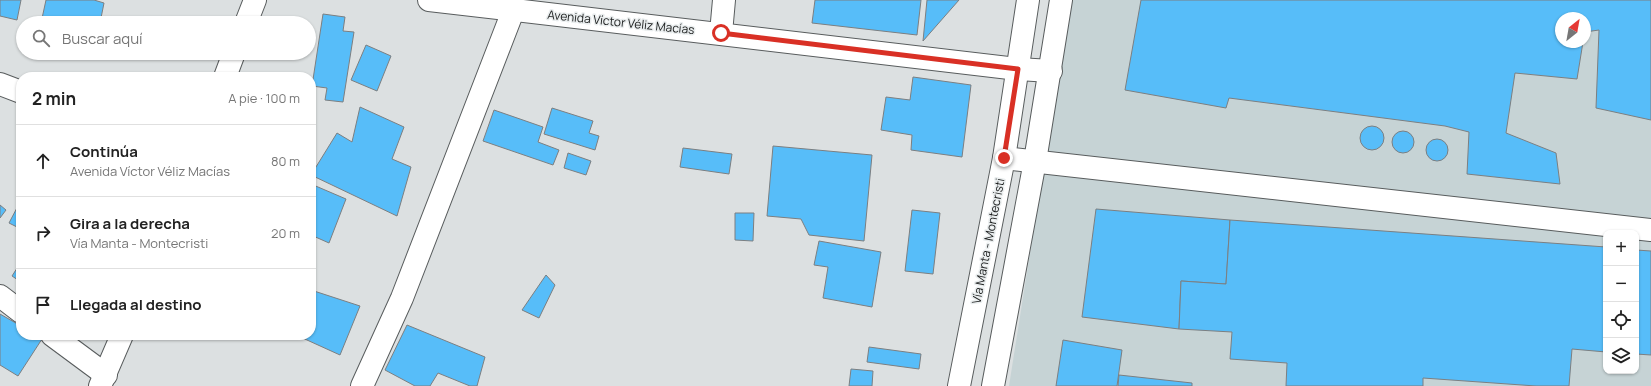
<!DOCTYPE html>
<html lang="es">
<head>
<meta charset="utf-8">
<style>
	:root { --surface:#fff; --page:#f6f6f6; --text:#222; --muted:#767676; --line:#e0e0e0 }
	body { margin:0; font-family:Manrope,sans-serif; background:var(--page); color:var(--text) }
	.controls { position:absolute; right:12px; bottom:12px; display:grid; overflow:hidden; border-radius:8px; box-shadow:0 1px 3px #0004 }
	.controls button { width:36px; height:36px; display:grid; place-items:center; padding:0; border:0; border-bottom:1px solid var(--line); background:var(--surface); color:var(--text); font:20px sans-serif }
	.compass { position:absolute; left:1555px; top:12px; width:36px; height:36px; border-radius:50%; background:var(--surface); box-shadow:0 1px 3px #0004; rotate:31deg }
	.stop { position:absolute; width:12px; height:12px; margin:-9px; border:3px solid #d93025; border-radius:50%; background:#fff }
	.stop.end { background:#d93025; border-color:#fff; box-shadow:0 1px 4px #0008 }
	.list { margin:0; padding:0; list-style:none }
	h2 { display:flex; justify-content:space-between; align-items:center; height:52px; margin:0; padding:0 16px; font-size:17px }
	h2 small { font-size:13px; font-weight:400; color:var(--muted) }
	.list li { display:grid; grid-template-columns:26px 1fr auto; gap:12px; align-items:center; box-sizing:border-box; height:72px; padding:0 16px; border-top:1px solid var(--line) }
	.list b { display:block; font-size:15px; white-space:nowrap }
	.list p { margin:0; font-size:13px; white-space:nowrap; color:var(--muted) }
	.list em { font-size:13px; font-style:normal; color:var(--muted) }
	.icon { flex:none; width:22px; height:22px; fill:none; stroke:currentColor; stroke-width:2; stroke-linecap:round; stroke-linejoin:round }
	.map { position:relative; flex:none; width:1651px; height:386px; overflow:hidden }
	.search { position:absolute; background:var(--surface); box-shadow:0 1px 3px #0004; left:16px; top:16px; width:300px; height:44px; display:flex; align-items:center; gap:10px; box-sizing:border-box; padding:0 14px; border-radius:22px; color:var(--muted); font-size:15px }
	.panel { position:absolute; background:var(--surface); box-shadow:0 1px 3px #0004; left:16px; top:72px; width:300px; height:268px; border-radius:16px }
	.map>svg:first-child { display:block }
</style>
</head>
<body>
<div class="map">
<svg width="1651" height="386" viewBox="0 0 1651 386">
	<rect width="100%" height="100%" fill="#dce0e1"/>
	<path fill="#c6d3d5" fill-rule="evenodd" d="M1070 0H1651V386H1009ZM1561 18H1585V42H1561ZM1606 233H1636V371H1606Z"/>
	<g fill="#57bdf9" stroke="#7c7f81">
		<path d="M0 0H21L17 20 0 16Z"/>
		<path d="M46 0H94L104 3 100 23H41Z"/>
		<path d="M815 0H921L917 35 812 23Z"/>
		<path d="M927 0H959L923 41Z"/>
		<path d="M1141 0H1651V120L1596 108 1599 30 1585 32V18H1561V42H1583L1577 79 1515 73 1506 133 1556 153 1560 184 1467 174 1469 132 1445 126 1229 98 1226 108 1125 90Z"/>
		<path d="M323 14 345 17 343 31 354 32 343 102 325 100 327 88 312 86Z"/>
		<path d="M366 45 391 56 377 91 351 80Z"/>
		<path d="M281 73 301 77H280Z"/>
		<path d="M913 77 971 85 962 157 911 150 912 135 881 130 886 97 910 100Z"/>
		<path d="M360 107 404 127 392 159 411 167 397 216 311 175 337 133 352 142Z"/>
		<path d="M552 108 593 121 589 133 599 136 595 150 544 134Z"/>
		<path d="M494 110 543 127 538 142 559 150 553 165 483 141Z"/>
		<circle cx="1372" cy="138" r="12"/>
		<circle cx="1403" cy="142" r="11"/>
		<circle cx="1437" cy="150" r="11"/>
		<path d="M773 146 872 155 864 241 809 235 801 219 767 216Z"/>
		<path d="M683 148 732 154 729 174 680 167Z"/>
		<path d="M568 153 591 161 586 175 564 168Z"/>
		<path d="M311 184 346 199 329 243 311 235Z"/>
		<path d="M19 204 21 205V229L9 223Z"/>
		<path d="M0 205 6 210 0 218Z"/>
		<path d="M1096 209 1230 220 1226 284 1181 281 1179 329 1082 317Z"/>
		<path d="M912 210 940 213 933 274 905 271Z"/>
		<path d="M735 213H754L753 241 735 240Z"/>
		<path d="M1230 220 1606 247V352L1572 349 1569 386H1536L1423 378V386H1286L1287 363 1230 359 1232 332 1179 329 1181 281 1226 284Z"/>
		<path d="M819 241 881 252 872 307 823 298 828 267 814 265Z"/>
		<path d="M1636 250 1651 251V355L1636 354Z"/>
		<path d="M21 262V282L12 276Z"/>
		<path d="M546 275 555 285 539 318 522 310Z"/>
		<path d="M311 290 360 306 340 355 296 335H311Z"/>
		<path d="M0 314 21 326V335H35L42 339 18 376 0 365Z"/>
		<path d="M407 325 485 357 477 386H470L438 373 430 386H415L385 370Z"/>
		<path d="M1063 340 1122 350 1117 386H1056Z"/>
		<path d="M869 347 921 354 919 369 867 362Z"/>
		<path d="M851 369 873 371 872 386H849Z"/>
		<path d="M1119 375 1192 383V386H1118Z"/>
	</g>
	<g fill="none" stroke-linecap="round" stroke-linejoin="round">
		<defs>
			<g id="street">
				<path d="M246 23 255 0"/>
				<path d="M721 33 724 0"/>
				<path d="M225 77 234 53"/>
				<path d="M0 84 21 92"/>
				<path d="M1004 158 1651 230"/>
				<path d="M0 296 21 312"/>
				<path d="M52 335 106 375"/>
				<path d="M100 386 122 335"/>
				<path d="M362 386 402 298 513 11"/>
			</g>
			<path id="secondary" d="M429 0 1018 69 1051 71"/>
			<g id="primary">
				<path d="M959 386 1004 158 1028 0"/>
				<path d="M993 386 1035 161 1061 0"/>
			</g>
		</defs>
		<use href="#street" stroke="#585c5d" stroke-width="24"/>
		<use href="#secondary" stroke="#585c5d" stroke-width="24"/>
		<use href="#primary" stroke="#585c5d" stroke-width="24"/>
		<use href="#street" stroke="#fff" stroke-width="22"/>
		<use href="#secondary" stroke="#fff" stroke-width="22"/>
		<use href="#primary" stroke="#fff" stroke-width="22"/>
	</g>
	<g fill="none" stroke-linecap="round" stroke-linejoin="round">
		<path stroke="#d93025" stroke-width="5" d="M721 33 1018 69 1004 158"/>
	</g>
	<g text-anchor="middle" dominant-baseline="central" stroke-width="3" stroke-linejoin="round" paint-order="stroke">
		<g font-size="12" fill="#1a1c1c" stroke="#e9edee">
			<text transform="translate(621 22) rotate(6)">Avenida Víctor Véliz Macías</text>
			<text transform="translate(988 241) rotate(-79)">Vía Manta - Montecristi</text>
		</g>
	</g>
</svg>
<div class="controls">
<button>+</button>
<button>−</button>
<button><svg class="icon" aria-label="locate" viewBox="0 0 24 24"><circle cx="12" cy="12" r="6"/><path d="M12 2v4M12 18v4M2 12h4M18 12h4"/></svg></button>
<button><svg class="icon" aria-label="layers" viewBox="0 0 24 24"><path d="M12 4l9 5-9 5-9-5zM3 14l9 5 9-5"/></svg></button>
</div>
<svg class="compass" viewBox="-18 -18 36 36"><path d="M0-13l5 13h-10z" fill="#e53935"/><path d="M0 13l5-13h-10z" fill="#767676"/></svg>
<div class="stop" style="left:721px;top:33px"></div>
<div class="stop end" style="left:1004px;top:158px"></div>
<div class="search"><svg class="icon" aria-label="search" viewBox="0 0 24 24"><circle cx="10" cy="10" r="6"/><path d="M15 15l6 6"/></svg>Buscar aquí</div>
<section class="panel">
<h2>2 min<small>A pie · 100 m</small></h2>
<ul class="list">
<li><svg class="icon" aria-label="ahead" viewBox="0 0 24 24"><path d="M12 20V5M6 11l6-6 6 6"/></svg><div><b>Continúa</b><p>Avenida Víctor Véliz Macías</p></div><em>80 m</em></li>
<li><svg class="icon" aria-label="right" viewBox="0 0 24 24"><path d="M7 20v-9h11M14 6l5 5-5 5"/></svg><div><b>Gira a la derecha</b><p>Vía Manta - Montecristi</p></div><em>20 m</em></li>
<li><svg class="icon" aria-label="arrive" viewBox="0 0 24 24"><path d="M6 21V4h12l-3 4 3 4H6"/></svg><div><b>Llegada al destino</b></div></li>
</ul>
</section>
</div>
</body>
</html>
